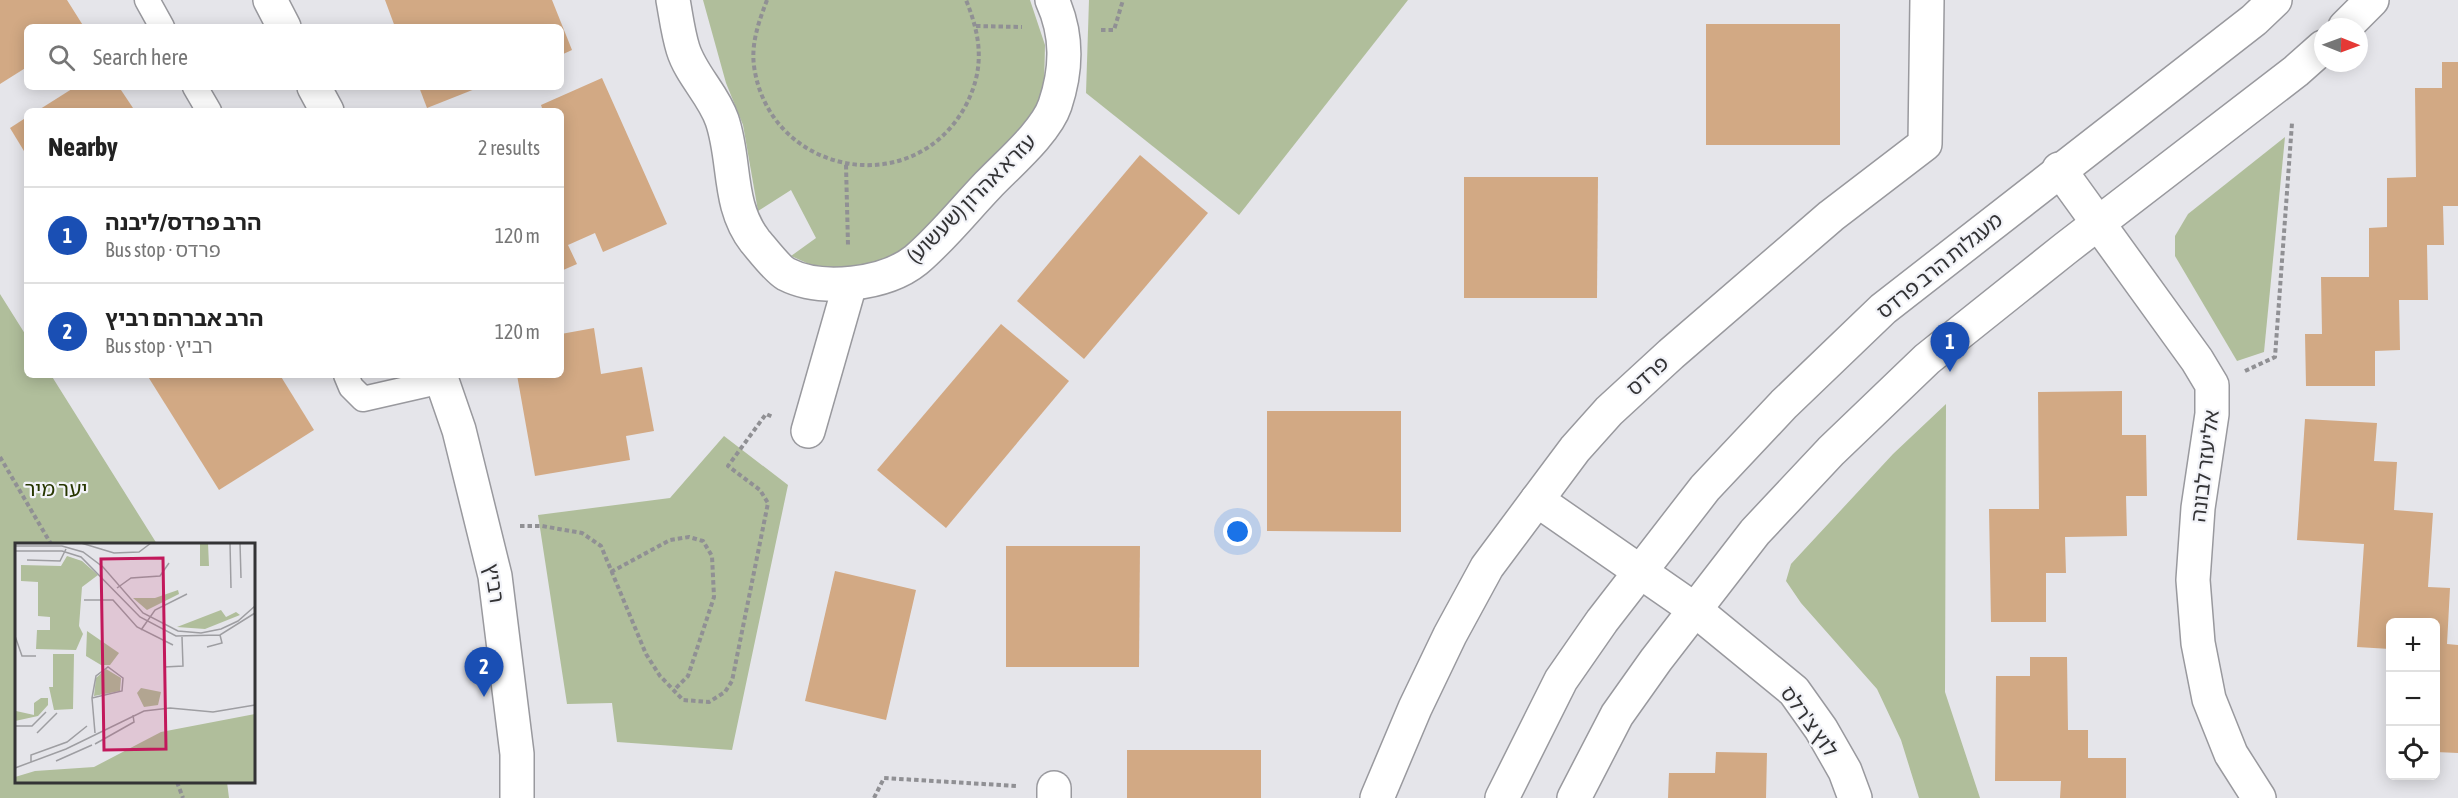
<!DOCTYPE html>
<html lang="en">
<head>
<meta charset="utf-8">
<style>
	:root { --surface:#fff; --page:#f2f2f2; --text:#222; --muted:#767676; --line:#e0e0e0; --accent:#0b8043 }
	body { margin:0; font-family:"Asap Condensed","Noto Sans Hebrew",sans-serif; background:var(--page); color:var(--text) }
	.controls { position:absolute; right:18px; bottom:18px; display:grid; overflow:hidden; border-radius:9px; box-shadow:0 3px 15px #0003 }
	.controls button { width:54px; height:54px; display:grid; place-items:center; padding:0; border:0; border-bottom:2px solid var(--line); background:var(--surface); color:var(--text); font:30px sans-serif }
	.compass { position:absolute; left:2314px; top:18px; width:54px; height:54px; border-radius:50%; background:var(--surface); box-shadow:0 3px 15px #0003; rotate:91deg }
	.you { position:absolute; left:1238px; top:532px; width:21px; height:21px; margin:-15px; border:4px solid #fff; border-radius:50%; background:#1a73e8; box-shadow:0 0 0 9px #1a73e833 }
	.badge { display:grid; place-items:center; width:39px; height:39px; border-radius:50%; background:var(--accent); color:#fff; font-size:20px; font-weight:700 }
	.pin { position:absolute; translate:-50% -50px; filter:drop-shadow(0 2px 3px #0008) }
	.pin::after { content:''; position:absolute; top:32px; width:21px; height:18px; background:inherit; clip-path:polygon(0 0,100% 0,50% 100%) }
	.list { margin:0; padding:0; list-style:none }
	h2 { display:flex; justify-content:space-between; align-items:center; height:78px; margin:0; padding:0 24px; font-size:26px }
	h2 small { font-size:20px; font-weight:400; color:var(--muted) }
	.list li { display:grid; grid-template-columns:39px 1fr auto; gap:18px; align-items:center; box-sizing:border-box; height:96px; padding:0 24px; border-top:2px solid var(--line) }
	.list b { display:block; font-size:22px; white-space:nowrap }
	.list p { margin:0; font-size:20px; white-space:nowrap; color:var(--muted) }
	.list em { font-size:20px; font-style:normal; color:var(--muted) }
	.icon { flex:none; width:33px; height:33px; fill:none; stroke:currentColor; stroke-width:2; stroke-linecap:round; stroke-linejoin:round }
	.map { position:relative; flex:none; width:2458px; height:798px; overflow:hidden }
	.search { position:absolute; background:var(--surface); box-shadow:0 3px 15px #0003; left:24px; top:24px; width:540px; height:66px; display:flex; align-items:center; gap:15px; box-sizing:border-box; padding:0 21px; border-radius:9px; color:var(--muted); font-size:22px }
	.panel { position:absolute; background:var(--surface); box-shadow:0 3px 15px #0003; left:24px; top:108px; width:540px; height:270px; border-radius:9px }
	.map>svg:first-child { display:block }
</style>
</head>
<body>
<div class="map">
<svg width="2458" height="798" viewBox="0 0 2458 798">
	<rect width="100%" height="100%" fill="#e5e5ea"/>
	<g fill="#b0be9b">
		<path d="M703 0H1030L1045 45 1044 87 1032 122 922 237 897 256 867 265 832 268 809 264 791 256 816 238 791 190 758 211 743 125 726 83Z"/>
		<path d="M1089 0H1408L1239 215 1086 93Z"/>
		<path d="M2285 137 2264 352 2237 361 2175 256V236L2188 214Z"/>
		<path d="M0 294 27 337V375H51L157 544H16V782H227L229 798H0Z"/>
		<path d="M1946 404 1945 692 1980 798H1919L1901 740 1877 689 1801 603 1786 581 1791 564 1893 454Z"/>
		<path d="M724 436 788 485 732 750 617 742 612 703 567 704 538 515 670 498Z"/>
	</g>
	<g fill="#d2a984">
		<path d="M0 0H67L84 27H27V67L0 84Z"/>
		<path d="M385 0H552L572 50 561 55V27H395Z"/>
		<rect x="1706" y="24" width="134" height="121"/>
		<path d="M2442 62H2458V206H2443L2444 245H2427L2428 300H2399L2400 350 2375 351V386H2306L2305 334H2322L2321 277H2369V228L2387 227V178L2416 177 2415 88H2442Z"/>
		<path d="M602 78 667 224 603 252 595 233 568 245 577 264 561 271V111H543L541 105Z"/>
		<path d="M75 87H119L135 111H37Z"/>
		<path d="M419 87H480L427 108Z"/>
		<path d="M27 117V156L10 128Z"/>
		<path d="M1140 155 1208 213 1084 359 1017 301Z"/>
		<path d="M1464 177H1598L1597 298H1464Z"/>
		<path d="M1001 324 1069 381 946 528 877 470Z"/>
		<path d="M594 328 601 374 642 367 654 431 626 436 630 460 535 476 517 375H561V334Z"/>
		<path d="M147 375H280L314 430 219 490Z"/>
		<path d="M2122 391V435H2146L2147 496H2126L2127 536 2065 537 2066 573H2046V622H1991L1989 509H2039L2038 392Z"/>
		<path d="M1267 411H1401V532L1267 531Z"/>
		<path d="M2305 419 2377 423 2374 461 2397 462 2394 510 2433 513 2428 587 2450 588 2447 644 2458 645V753L2436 752V622H2390V649L2357 647 2364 544 2297 540Z"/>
		<path d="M1006 546H1140L1139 667H1006Z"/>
		<path d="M835 571 916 590 886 720 805 701Z"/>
		<path d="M2030 657H2067L2068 730H2088V758H2126V798H2060L2061 781H1995L1996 676H2030Z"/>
		<rect x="1127" y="750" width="134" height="48"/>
		<path d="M1716 752 1767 753 1766 798H1668L1669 773H1715Z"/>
	</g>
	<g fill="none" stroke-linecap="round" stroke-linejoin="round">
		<defs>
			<g id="service">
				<path d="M147 0 162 27"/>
				<path d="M195 87 209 111"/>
				<path d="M346 375 351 387 363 399 442 381"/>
			</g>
			<g id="minor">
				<path d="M673 0C676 16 678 33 683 49 691 75 713 94 722 120 736 161 727 205 755 241 762 249 777 269 786 274 821 292 885 285 916 260 941 239 965 209 988 185 1008 164 1046 132 1055 105 1067 69 1068 35 1052 0"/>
				<path d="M2059 169 2197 360 2212 385V414L2198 508 2193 580 2198 643 2209 699 2231 754 2259 798"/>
				<path d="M808 431 850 284"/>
				<path d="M1537 500 1694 609 1794 691 1821 729 1845 771 1855 798"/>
				<path d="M1054 788V798"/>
				<path d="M1377 798 1415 708 1450 635 1487 567 1575 449 1609 411 1671 354 1831 216 1925 144 1927 0"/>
			</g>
			<g id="tertiary">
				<path d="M270 0 284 27"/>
				<path d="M2345 27 2372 0"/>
				<path d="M314 87 327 111"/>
				<path d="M440 375 459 430 495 576 517 754V798"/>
				<path d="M1502 798 1561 680 1602 621 1705 488 1784 404 1883 309 2254 20 2275 0"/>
				<path d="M1574 798 1617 715 1656 660 1755 532 1831 451 1927 359 2066 248 2296 71 2323 47"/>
			</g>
		</defs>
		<use href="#service" stroke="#99999e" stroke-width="27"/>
		<use href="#minor" stroke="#99999e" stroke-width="36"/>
		<use href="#tertiary" stroke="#99999e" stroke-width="36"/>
		<g stroke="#909094" stroke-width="4" stroke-dasharray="4.5 3" stroke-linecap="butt">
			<path d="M767 0C759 21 751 43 754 66 769 175 914 203 966 105 985 68 981 37 966 0"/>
			<path d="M976 26 1022 27"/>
			<path d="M1101 30H1114L1123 0"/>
			<path d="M846 165 848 245"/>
			<path d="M2245 371 2275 357 2292 123"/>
			<path d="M0 457 51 544"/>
			<path d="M520 526H542L582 533 601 546 646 654 660 676 683 700 709 702 725 692 732 681 768 503 760 490 728 466 766 414 773 417"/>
			<path d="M611 572 670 540 689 537 703 541 712 556 714 597 688 676 674 690"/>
			<path d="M177 782 183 798"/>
			<path d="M874 798 884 778 1017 786"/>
		</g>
		<use href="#service" stroke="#fff" stroke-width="24"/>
		<use href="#minor" stroke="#fff" stroke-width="33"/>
		<use href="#tertiary" stroke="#fff" stroke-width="33"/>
	</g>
	<g text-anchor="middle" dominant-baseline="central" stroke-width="4.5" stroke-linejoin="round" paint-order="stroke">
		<g font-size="21" fill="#333335" stroke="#f2f3f8">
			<text transform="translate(971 198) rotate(-45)">עזרא אהרון (שעשוע)</text>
			<text transform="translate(1939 265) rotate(-39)">מעגלות הרב פרדס</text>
			<text transform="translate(1647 375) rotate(-42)">פרדס</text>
			<text transform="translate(2204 466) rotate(-83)">אליעזר לבונה</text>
			<text transform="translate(495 583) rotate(81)">רביץ</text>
			<text transform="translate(1810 721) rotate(54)">לוץ צ'רלס</text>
		</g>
		<g font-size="21" fill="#273600" stroke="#f2f3f8">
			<text x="56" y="488">יער מיר</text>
		</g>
	</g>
	<g transform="translate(15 543)">
		<rect width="240" height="240" fill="#e5e5ea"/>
		<path d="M185 0H193L194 23H185ZM52 13 67 18 83 32 67 44 64 83 68 91 61 107 21 106 22 87H35V74L23 73V39L6 38V22L46 23ZM163 47 164 51 132 67 118 55H140ZM206 67 211 74 221 69 225 72 190 86 162 84ZM72 88 104 110 95 122H86L71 113ZM38 111H59L58 166 39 167 34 144H38ZM91 126 106 135 105 148 79 153 81 135ZM126 145 146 149 143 162 129 164 122 150ZM26 155H33V162L23 173 0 178 1 168 19 172V160ZM240 171V240H0V234L20 228 79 224 146 189Z" fill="#b0be9b"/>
		<path fill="none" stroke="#9e9ea2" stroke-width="1.5" d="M66 0 99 10 124 9 136 0M78 0H117M215 0 216 45M225 0 226 35M0 3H47L68 9 88 24 128 70 163 88 186 90 206 86 223 78 240 63M0 8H47L66 14 125 74 161 93 205 92 240 70M12 17 45 18 51 6M102 45 116 35 145 33 154 20M69 57H98L122 84 158 102M126 87 140 67 172 51M0 93 7 113H21M192 104 207 100 205 92M149 124 168 123 167 94M77 155 107 148 108 135 93 124 81 133 77 155 80 190M0 183H17L31 169M22 190 42 170M80 201 119 179 118 172M41 218 77 202M16 219V212L52 199 72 183M0 225 51 206 129 168 155 165 198 169 240 162"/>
		<path fill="#c2185b" fill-opacity="0.15" stroke="#c2185b" stroke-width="3" d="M148 15 151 206 89 207 86 16Z"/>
		<rect width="240" height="240" fill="none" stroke="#333335" stroke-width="3"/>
	</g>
</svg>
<div class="controls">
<button>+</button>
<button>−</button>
<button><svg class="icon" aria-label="locate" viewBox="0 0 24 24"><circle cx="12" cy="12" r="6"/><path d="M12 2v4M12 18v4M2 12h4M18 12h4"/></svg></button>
</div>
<svg class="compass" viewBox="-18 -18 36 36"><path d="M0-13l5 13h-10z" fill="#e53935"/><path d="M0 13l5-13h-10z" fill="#767676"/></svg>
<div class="you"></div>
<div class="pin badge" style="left:1950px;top:372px;background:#1a4fb4">1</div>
<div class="pin badge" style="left:484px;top:697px;background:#1a4fb4">2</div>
<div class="search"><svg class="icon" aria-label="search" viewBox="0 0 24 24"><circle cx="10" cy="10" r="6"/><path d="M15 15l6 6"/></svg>Search here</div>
<section class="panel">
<h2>Nearby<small>2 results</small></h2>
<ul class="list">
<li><span class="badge" style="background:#1a4fb4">1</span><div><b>הרב פרדס/ליבנה</b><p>Bus stop · פרדס</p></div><em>120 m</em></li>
<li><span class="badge" style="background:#1a4fb4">2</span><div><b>הרב אברהם רביץ</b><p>Bus stop · רביץ</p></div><em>120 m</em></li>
</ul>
</section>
</div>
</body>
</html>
